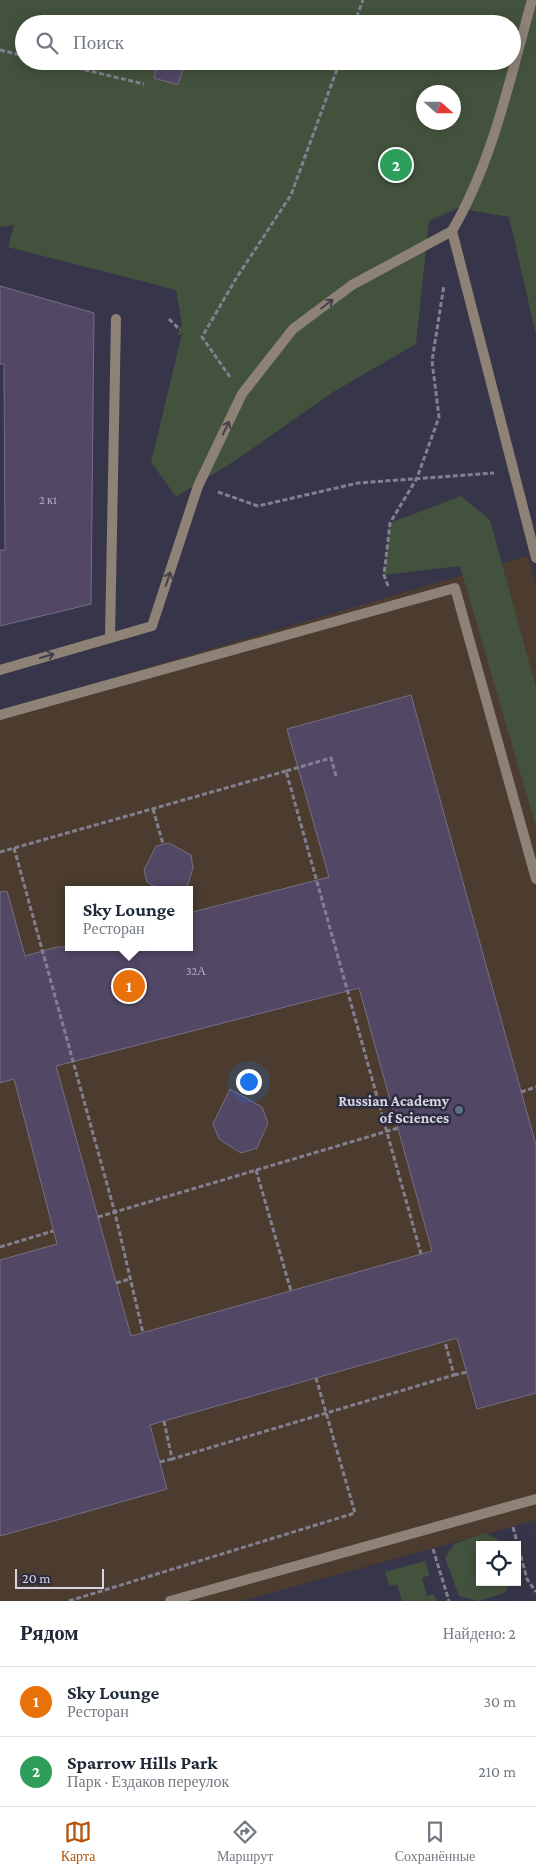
<!DOCTYPE html>
<html lang="ru">
<head>
<meta charset="utf-8">
<style>
	:root { --surface:#fff; --page:#f6f6f7; --text:#1f2937; --muted:#747a83; --line:#e0e1e3; --accent:#b45309 }
	body { margin:0; font-family:"Crimson Pro",serif; background:var(--page); color:var(--text) }
	.controls { position:absolute; right:15px; bottom:15px; display:grid; overflow:hidden; border-radius:0px; box-shadow:0 2px 12px #0003 }
	.controls button { width:45px; height:45px; display:grid; place-items:center; padding:0; border:0; border-bottom:1px solid var(--line); background:var(--surface); color:var(--text); font:25px sans-serif }
	.compass { position:absolute; left:416px; top:85px; width:45px; height:45px; border-radius:50%; background:var(--surface); box-shadow:0 2px 12px #0003; rotate:111deg }
	.scale { position:absolute; left:15px; bottom:12px; width:89px; box-sizing:border-box; padding-left:5px; border:2px solid #d6d5e1; border-top:0; font-size:14px; line-height:18px; white-space:nowrap; color:#d6d5e1; -webkit-text-stroke:4px #2d2b3e; paint-order:stroke }
	.you { position:absolute; left:248px; top:1081px; width:18px; height:18px; margin:-12px; border:4px solid #fff; border-radius:50%; background:#1a73e8; box-shadow:0 0 0 8px #1a73e833 }
	.badge { display:grid; place-items:center; width:32px; height:32px; border-radius:50%; background:var(--accent); color:#fff; font-size:16px; font-weight:700 }
	.pin { position:absolute; translate:-50% -50%; border:2px solid #fff; box-shadow:0 1px 5px #0006 }
	.popup { position:absolute; left:65px; top:886px; width:128px; height:65px; box-sizing:border-box; display:grid; place-content:center; border-radius:0px; background:var(--surface); filter:drop-shadow(0 1px 4px #0005); font-size:16px; white-space:nowrap; color:var(--muted) }
	.popup b { font-size:19px; color:var(--text) }
	.popup::after { content:''; position:absolute; left:50%; top:100%; margin-left:-10px; border:10px solid transparent; border-top-color:var(--surface) }
	.list { margin:0; padding:0; list-style:none }
	h2 { display:flex; justify-content:space-between; align-items:center; height:65px; margin:0; padding:0 20px; font-size:21px }
	h2 small { font-size:16px; font-weight:400; color:var(--muted) }
	.list li { display:grid; grid-template-columns:32px 1fr auto; gap:15px; align-items:center; box-sizing:border-box; height:70px; padding:0 20px; border-top:1px solid var(--line) }
	.list b { display:block; font-size:19px; white-space:nowrap }
	.list p { margin:0; font-size:16px; white-space:nowrap; color:var(--muted) }
	.list em { font-size:16px; font-style:normal; color:var(--muted) }
	.icon { flex:none; width:28px; height:28px; fill:none; stroke:currentColor; stroke-width:2; stroke-linecap:round; stroke-linejoin:round }
	.map { position:relative; flex:none; width:536px; height:1601px; overflow:hidden }
	.search { position:absolute; background:var(--surface); box-shadow:0 2px 12px #0003; left:15px; right:15px; top:15px; height:55px; display:flex; align-items:center; gap:12px; box-sizing:border-box; padding:0 18px; border-radius:28px; color:var(--muted); font-size:19px }
	.sheet { height:205px; background:var(--surface) }
	nav { display:flex; justify-content:space-around; align-items:center; box-sizing:border-box; height:70px; border-top:1px solid var(--line); background:var(--surface); font-size:14px; color:var(--muted) }
	nav a { display:grid; justify-items:center; gap:2px }
	nav .on { color:var(--accent) }
	.map>svg:first-child { display:block }
</style>
</head>
<body>
<div class="map">
<svg width="536" height="1601" viewBox="0 0 536 1601">
	<rect width="100%" height="100%" fill="#373549"/>
	<path fill="#4b3c2f" fill-rule="evenodd" d="M528 556 536 586V1520L241 1601H0V711ZM69 890H189V947H69Z"/>
	<g fill="#43523d" fill-rule="evenodd">
		<path d="M0 0H536V335L509 217 458 208 429 221 416 344 333 392 236 460 176 497 151 462 182 334 177 336 182 324 176 290 8 247 14 225 0 227ZM24 24H512V61H24ZM424 92H454V122H424Z"/>
		<path d="M461 496 490 520 536 688V827L460 566 384 575 390 523Z"/>
		<path d="M485 1533 499 1540 501 1545H480V1582H511L505 1593 478 1601 459 1596 445 1558 454 1544Z"/>
		<path d="M425 1561 430 1575 422 1578 427 1596 434 1594 436 1601H402L397 1585 389 1586 385 1572Z"/>
	</g>
	<g fill="#524865" stroke="#756f85" fill-rule="evenodd">
		<path d="M123 61H185L178 85 154 78 156 70Z"/>
		<path d="M0 286 94 313 91 604 0 626V550H5L4 364H0Z"/>
		<path d="M411 695 536 1145V1393L477 1409 457 1338 150 1425 167 1489 0 1536V1260L57 1244 14 1079 0 1083V892L7 891 25 956 57 947H189V913L329 877 287 729ZM359 988 432 1251 131 1336 56 1066Z"/>
		<path d="M169 843 191 855 193 868 186 890H161L147 882 144 870 156 846Z"/>
		<path d="M230 1089 262 1107 268 1123 257 1148 241 1153 219 1139 213 1124Z"/>
	</g>
	<g fill="none" stroke-linecap="round" stroke-linejoin="round">
		<g stroke="#828090" stroke-width="3" stroke-dasharray="5 2.5" stroke-linecap="butt">
			<path d="M354 24 363 0"/>
			<path d="M0 50 24 56"/>
			<path d="M48 61 144 84"/>
			<path d="M169 319 180 330"/>
			<path d="M230 377 202 337 237 277 291 195 340 61"/>
			<path d="M218 492 258 506 358 483 494 473"/>
			<path d="M388 586 384 575 390 523 417 478 439 417 432 361 444 285"/>
			<path d="M336 776 331 758 286 771 421 1254"/>
			<path d="M153 809 163 844"/>
			<path d="M14 848 115 1213 143 1333"/>
			<path d="M0 852 286 771"/>
			<path d="M521 1092 536 1087"/>
			<path d="M256 1170 291 1291"/>
			<path d="M98 1217 398 1128"/>
			<path d="M0 1247 53 1231"/>
			<path d="M116 1283 130 1279"/>
			<path d="M454 1375 467 1372"/>
			<path d="M164 1421 172 1459 454 1375 445 1342"/>
			<path d="M160 1462 172 1459"/>
			<path d="M513 1527 527 1579 536 1592"/>
			<path d="M433 1549 449 1601"/>
			<path d="M69 1601 355 1513 316 1378"/>
		</g>
		<g stroke="#8e8277" stroke-width="10">
			<path d="M110 638 116 319"/>
			<path d="M0 715 455 588 536 879"/>
			<path d="M170 1601 536 1499"/>
		</g>
		<g stroke="#8e8277" stroke-width="10">
			<path d="M452 231 536 558"/>
			<path d="M452 231C493 161 510 78 532 0"/>
			<path d="M0 670 152 626 198 486 242 394 293 329 352 285 452 231"/>
		</g>
	</g>
	<defs><path id="oneway-shaft" d="M-6 0H5M1.5-3L5.5 0L1.5 3" fill="none" stroke-width="1.6" stroke-linecap="round" stroke-linejoin="round" transform="scale(1.25)"/></defs>
	<g stroke="#45414c">
		<use href="#oneway-shaft" transform="translate(327 304) rotate(-37)"/>
		<use href="#oneway-shaft" transform="translate(226 428) rotate(-64)"/>
		<use href="#oneway-shaft" transform="translate(168 579) rotate(-72)"/>
		<use href="#oneway-shaft" transform="translate(47 656) rotate(-16)"/>
	</g>
	<circle fill="#5c6f8a" stroke="#2d2b3e" stroke-width="2" cx="459" cy="1110" r="5"/>
	<g text-anchor="middle" dominant-baseline="central" stroke-width="5" stroke-linejoin="round" paint-order="stroke">
		<g font-size="12" fill="#b5b2c2">
			<text x="48" y="500">2 к1</text>
			<text x="196" y="971">32А</text>
		</g>
		<g font-size="15" font-weight="bold" fill="#d6d5e1" stroke="#2d2b3e" text-anchor="end">
			<text x="449" y="1101">Russian Academy<tspan x="449" dy="17">of Sciences</tspan></text>
		</g>
	</g>
</svg>
<div class="controls">
<button><svg class="icon" aria-label="locate" viewBox="0 0 24 24"><circle cx="12" cy="12" r="6"/><path d="M12 2v4M12 18v4M2 12h4M18 12h4"/></svg></button>
</div>
<svg class="compass" viewBox="-18 -18 36 36"><path d="M0-13l5 13h-10z" fill="#e53935"/><path d="M0 13l5-13h-10z" fill="#747a83"/></svg>
<div class="scale">20 m</div>
<div class="you"></div>
<div class="pin badge" style="left:129px;top:986px;background:#e8710a">1</div>
<div class="popup"><b>Sky Lounge</b>Ресторан</div>
<div class="pin badge" style="left:396px;top:165px;background:#2e9e5b">2</div>
<div class="search"><svg class="icon" aria-label="search" viewBox="0 0 24 24"><circle cx="10" cy="10" r="6"/><path d="M15 15l6 6"/></svg>Поиск</div>
</div>
<section class="sheet">
<h2>Рядом<small>Найдено: 2</small></h2>
<ul class="list">
<li><span class="badge" style="background:#e8710a">1</span><div><b>Sky Lounge</b><p>Ресторан</p></div><em>30 m</em></li>
<li><span class="badge" style="background:#2e9e5b">2</span><div><b>Sparrow Hills Park</b><p>Парк · Ездаков переулок</p></div><em>210 m</em></li>
</ul>
</section>
<nav>
<a class="on"><svg class="icon" aria-label="map" viewBox="0 0 24 24"><path d="M3 6l6-2 6 2 6-2v14l-6 2-6-2-6 2zM9 4v14M15 6v14"/></svg>Карта</a>
<a><svg class="icon" aria-label="directions" viewBox="0 0 24 24"><path d="M12 3l9 9-9 9-9-9zM9 14v-3h6M13 9l2 2-2 2"/></svg>Маршрут</a>
<a><svg class="icon" aria-label="saved" viewBox="0 0 24 24"><path d="M7 4h10v16l-5-4-5 4z"/></svg>Сохранённые</a>
</nav>
</body>
</html>
